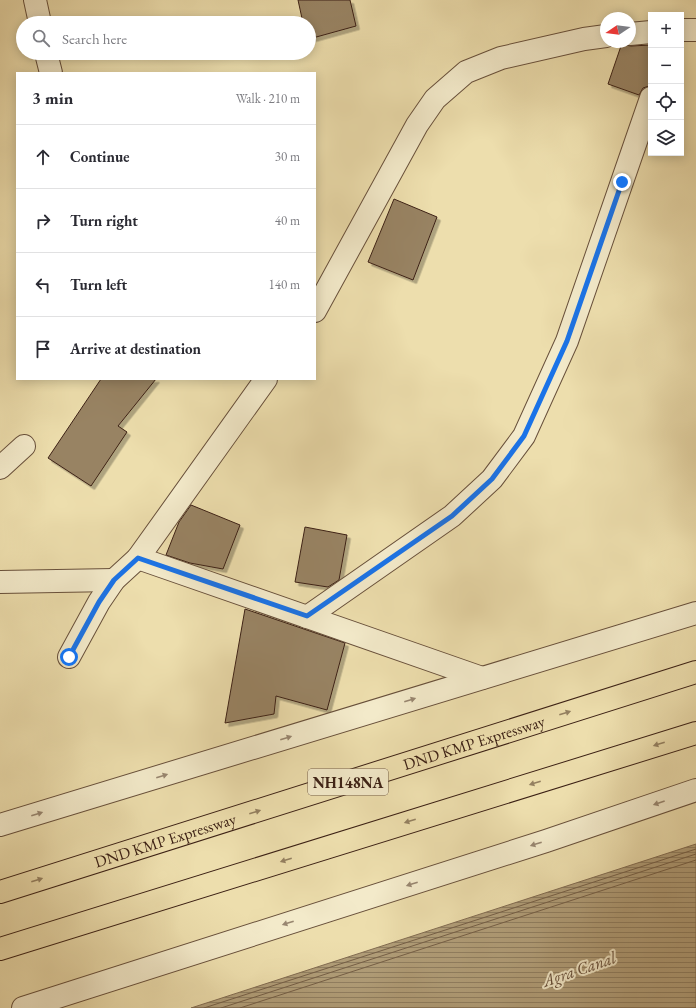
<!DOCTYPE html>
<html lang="en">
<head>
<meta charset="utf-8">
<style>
	:root { --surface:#fff; --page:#f2f2f3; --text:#2b2b33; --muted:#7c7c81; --line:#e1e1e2 }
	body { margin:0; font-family:"EB Garamond",serif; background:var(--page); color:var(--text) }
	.controls { position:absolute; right:12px; top:12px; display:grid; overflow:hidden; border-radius:0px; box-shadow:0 2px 10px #0003 }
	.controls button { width:36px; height:36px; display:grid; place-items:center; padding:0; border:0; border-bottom:1px solid var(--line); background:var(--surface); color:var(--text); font:20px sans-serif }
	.compass { position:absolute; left:600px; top:12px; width:36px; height:36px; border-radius:50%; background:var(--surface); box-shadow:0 2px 10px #0003; rotate:257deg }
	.stop { position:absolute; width:12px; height:12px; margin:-9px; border:3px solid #1a73e8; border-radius:50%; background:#fff }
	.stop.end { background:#1a73e8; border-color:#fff; box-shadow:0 1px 4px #0008 }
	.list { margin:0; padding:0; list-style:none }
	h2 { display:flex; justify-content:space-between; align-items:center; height:52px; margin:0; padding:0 16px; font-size:17px }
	h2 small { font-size:13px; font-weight:400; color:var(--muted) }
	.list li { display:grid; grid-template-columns:26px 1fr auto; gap:12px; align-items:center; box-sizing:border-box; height:64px; padding:0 16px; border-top:1px solid var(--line) }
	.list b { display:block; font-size:15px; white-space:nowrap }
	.list em { font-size:13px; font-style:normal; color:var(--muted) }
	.icon { flex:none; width:22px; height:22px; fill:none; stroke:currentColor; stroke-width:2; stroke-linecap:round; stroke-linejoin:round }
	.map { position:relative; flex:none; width:696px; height:1008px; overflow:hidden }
	.search { position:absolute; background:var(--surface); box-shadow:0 2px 10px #0003; left:16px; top:16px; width:300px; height:44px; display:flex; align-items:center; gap:10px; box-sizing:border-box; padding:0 14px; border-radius:22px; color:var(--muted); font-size:15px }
	.panel { position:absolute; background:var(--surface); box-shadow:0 2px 10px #0003; left:16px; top:72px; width:300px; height:308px; border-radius:0px }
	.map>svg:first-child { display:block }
</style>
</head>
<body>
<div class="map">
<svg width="696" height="1008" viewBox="0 0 696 1008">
	<defs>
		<pattern id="water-rules" width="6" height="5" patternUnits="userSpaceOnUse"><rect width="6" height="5" fill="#b19e79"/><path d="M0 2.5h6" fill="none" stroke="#918062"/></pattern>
		<filter id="shadow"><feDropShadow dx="3.5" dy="3.5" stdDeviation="0" flood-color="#0004"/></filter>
	</defs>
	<rect width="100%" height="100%" fill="#eddead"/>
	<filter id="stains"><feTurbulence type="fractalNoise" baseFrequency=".005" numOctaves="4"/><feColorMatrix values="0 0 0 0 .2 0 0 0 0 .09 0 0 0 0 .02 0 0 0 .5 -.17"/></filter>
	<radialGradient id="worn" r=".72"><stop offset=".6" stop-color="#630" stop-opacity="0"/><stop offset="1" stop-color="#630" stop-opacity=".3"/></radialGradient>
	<path fill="url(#water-rules)" stroke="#826c51" d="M696 844V1008H191Z"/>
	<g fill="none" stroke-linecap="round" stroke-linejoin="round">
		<g stroke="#766047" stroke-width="1">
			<path d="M204 1008 696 849"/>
			<path d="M221 1008 696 854"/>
			<path d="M240 1008 696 860"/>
		</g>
	</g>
	<g fill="#988364" stroke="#3c2115" filter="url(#shadow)">
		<path d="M298 0H350L356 26 309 39V23H303Z"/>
		<path d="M622 43 625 45 631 46 651 45V81L649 86 643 88 639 95 608 84Z"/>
		<path d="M394 199 437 217 413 280 368 262Z"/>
		<path d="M101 379H156L118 426 127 432 91 486 48 458Z"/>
		<path d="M191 505 240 525 223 569 190 563 166 555 179 522Z"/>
		<path d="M305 527 347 535 339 580 328 587 295 582Z"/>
		<path d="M245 609 345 643 327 710 276 696 274 714 225 723Z"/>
	</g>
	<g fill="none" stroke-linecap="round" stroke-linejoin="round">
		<defs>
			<g id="minor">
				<path d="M35 0 40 23"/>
				<path d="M681 30H696"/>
				<path d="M630 34 651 32"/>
				<path d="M46 53 51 73"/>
				<path d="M315 311 417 125 435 99 466 72 501 58 584 39 606 36"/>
				<path d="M0 468 24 446"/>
				<path d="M138 558 482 678"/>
				<path d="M0 582 114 580"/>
				<path d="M307 617 452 516 492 479 524 436 567 341 651 98"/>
				<path d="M69 657 99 602 114 580 138 558 266 379"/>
				<path d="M0 825 696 613"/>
				<path d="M23 1008 546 841 696 790"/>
			</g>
			<g id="highway">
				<path id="s1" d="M0 892 696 672"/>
				<path d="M0 949 696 733"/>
			</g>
		</defs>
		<use href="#minor" stroke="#68503b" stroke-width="24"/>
		<use href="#highway" stroke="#3c2115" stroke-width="24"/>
		<use href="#minor" stroke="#f3eaca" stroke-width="22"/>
		<use href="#highway" stroke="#eddead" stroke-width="22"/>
	</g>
	<defs><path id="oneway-solid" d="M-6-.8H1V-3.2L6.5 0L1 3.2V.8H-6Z"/></defs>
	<g fill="#988670">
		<use href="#oneway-solid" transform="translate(410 700) rotate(-17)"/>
		<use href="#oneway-solid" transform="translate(286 738) rotate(-17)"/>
		<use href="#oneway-solid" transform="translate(162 776) rotate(-17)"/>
		<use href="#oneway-solid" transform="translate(659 803) rotate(161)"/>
		<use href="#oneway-solid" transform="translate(37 814) rotate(-17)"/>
		<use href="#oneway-solid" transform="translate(536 844) rotate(162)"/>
		<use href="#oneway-solid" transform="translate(412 884) rotate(162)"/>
		<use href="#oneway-solid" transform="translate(288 923) rotate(162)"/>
	</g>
	<g fill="#948061">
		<use href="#oneway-solid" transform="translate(565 713) rotate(-18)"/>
		<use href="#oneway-solid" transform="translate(659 744) rotate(163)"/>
		<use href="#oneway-solid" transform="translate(535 783) rotate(163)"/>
		<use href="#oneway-solid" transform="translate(255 812) rotate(-18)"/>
		<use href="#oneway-solid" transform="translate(410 821) rotate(163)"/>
		<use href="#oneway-solid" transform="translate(286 860) rotate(163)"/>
		<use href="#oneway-solid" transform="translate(37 880) rotate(-18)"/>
	</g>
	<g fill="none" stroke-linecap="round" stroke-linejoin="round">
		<path stroke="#1a73e8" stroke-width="5" d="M69 657 99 602 114 580 138 558 307 616 452 516 492 479 524 436 567 341 622 182"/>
	</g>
	<g text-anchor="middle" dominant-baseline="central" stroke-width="4" stroke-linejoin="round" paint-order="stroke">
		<rect fill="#f3eaca" stroke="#735d4b" stroke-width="1" x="308" y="769" width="80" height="26" rx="3"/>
		<g font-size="15" font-weight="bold" fill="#3c2115">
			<text x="348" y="782">NH148NA</text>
		</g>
		<g font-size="16" fill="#3c2115" stroke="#f3eaca">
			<text stroke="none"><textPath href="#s1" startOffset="497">DND KMP Expressway</textPath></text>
			<text stroke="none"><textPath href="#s1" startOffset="173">DND KMP Expressway</textPath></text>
		</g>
		<g font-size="17" font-style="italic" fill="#654d38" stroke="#f3eaca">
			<text transform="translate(579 969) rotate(-19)">Agra Canal</text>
		</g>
	</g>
	<rect width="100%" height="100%" filter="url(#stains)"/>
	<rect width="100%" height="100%" fill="url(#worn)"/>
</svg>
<div class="controls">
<button>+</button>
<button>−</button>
<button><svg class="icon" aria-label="locate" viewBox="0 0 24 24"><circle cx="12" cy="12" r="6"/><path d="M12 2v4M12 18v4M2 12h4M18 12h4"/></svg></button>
<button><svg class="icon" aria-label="layers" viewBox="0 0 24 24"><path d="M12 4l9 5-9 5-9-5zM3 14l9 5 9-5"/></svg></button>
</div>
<svg class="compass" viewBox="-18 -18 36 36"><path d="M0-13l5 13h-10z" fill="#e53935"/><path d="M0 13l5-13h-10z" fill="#7c7c81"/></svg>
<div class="stop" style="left:69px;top:657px"></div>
<div class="stop end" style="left:622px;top:182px"></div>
<div class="search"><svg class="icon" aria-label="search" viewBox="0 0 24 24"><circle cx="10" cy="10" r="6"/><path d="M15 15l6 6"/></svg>Search here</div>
<section class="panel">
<h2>3 min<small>Walk · 210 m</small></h2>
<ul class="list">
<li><svg class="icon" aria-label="ahead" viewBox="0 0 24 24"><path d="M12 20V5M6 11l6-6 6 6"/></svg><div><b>Continue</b></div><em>30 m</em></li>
<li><svg class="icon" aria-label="right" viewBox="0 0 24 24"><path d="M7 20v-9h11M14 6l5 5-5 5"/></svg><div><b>Turn right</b></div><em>40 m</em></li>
<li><svg class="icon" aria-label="left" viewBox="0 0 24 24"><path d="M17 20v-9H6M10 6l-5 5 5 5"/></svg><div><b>Turn left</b></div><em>140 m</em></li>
<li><svg class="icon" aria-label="arrive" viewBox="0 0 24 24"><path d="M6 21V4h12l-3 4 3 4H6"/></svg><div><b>Arrive at destination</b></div></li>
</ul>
</section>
</div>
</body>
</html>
